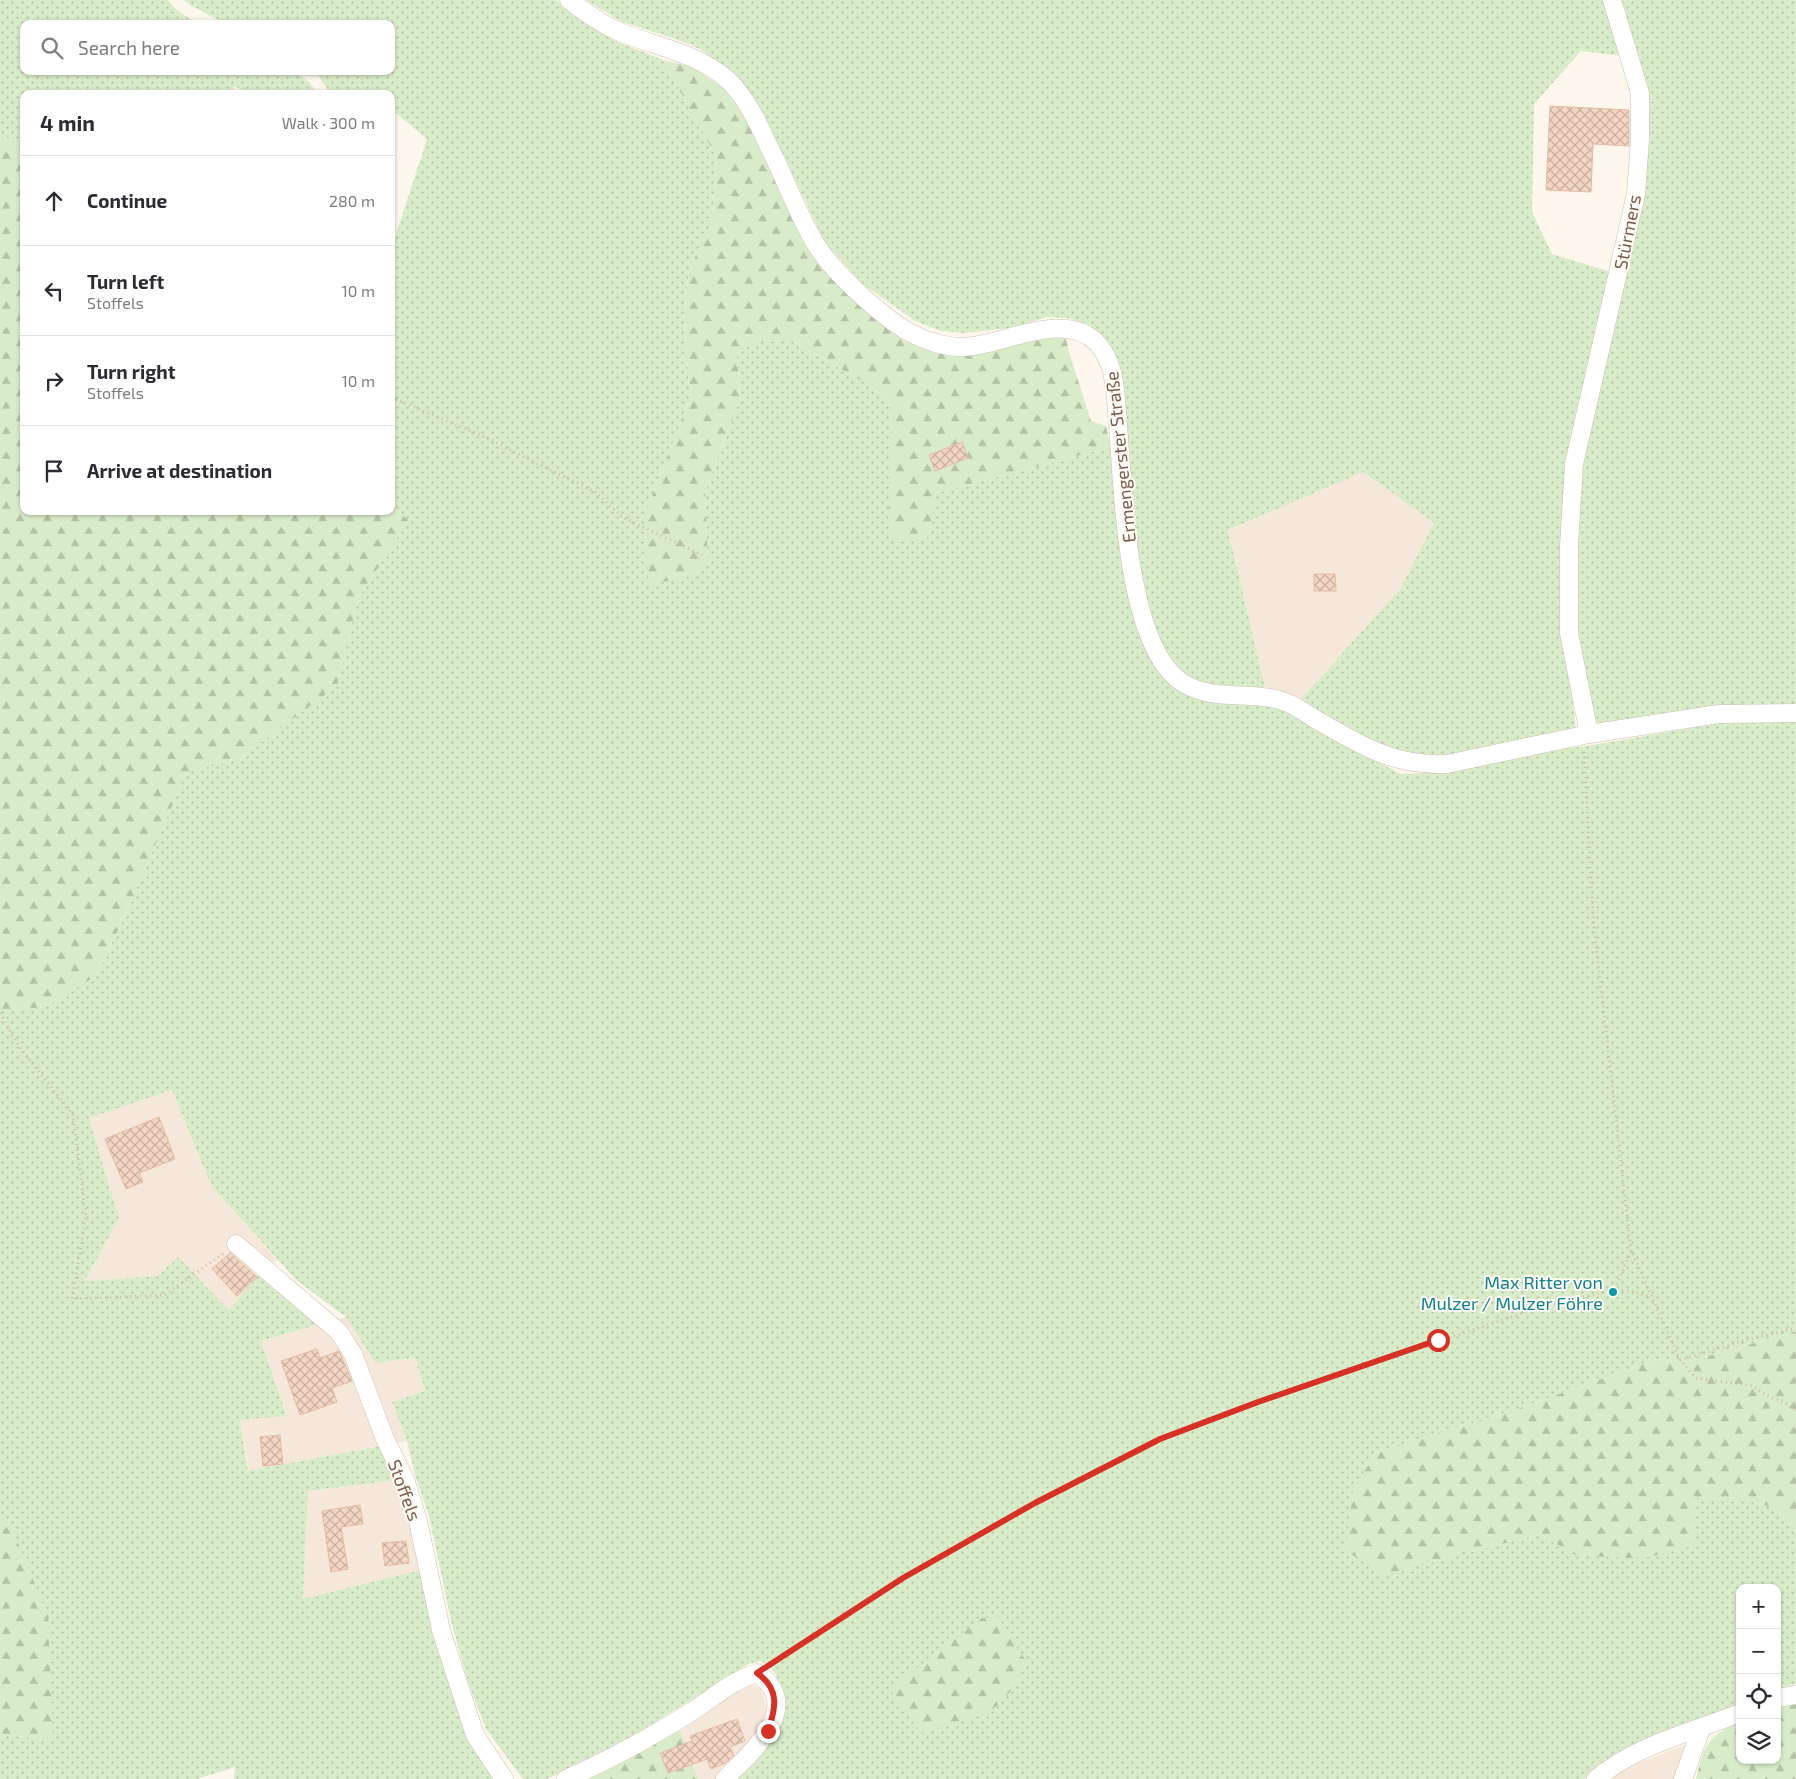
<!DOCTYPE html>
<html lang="en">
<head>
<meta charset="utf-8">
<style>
	:root { --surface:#fff; --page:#f7f7f7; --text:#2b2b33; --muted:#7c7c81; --line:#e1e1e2 }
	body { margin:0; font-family:"Exo 2",sans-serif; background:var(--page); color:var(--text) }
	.controls { position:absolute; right:15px; bottom:15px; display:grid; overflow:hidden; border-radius:10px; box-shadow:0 1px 4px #0004 }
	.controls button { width:45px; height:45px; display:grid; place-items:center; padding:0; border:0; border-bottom:1px solid var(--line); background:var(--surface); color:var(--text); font:25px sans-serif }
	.stop { position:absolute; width:15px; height:15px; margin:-11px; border:4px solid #d93025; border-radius:50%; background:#fff }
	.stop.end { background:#d93025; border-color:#fff; box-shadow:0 1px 5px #0008 }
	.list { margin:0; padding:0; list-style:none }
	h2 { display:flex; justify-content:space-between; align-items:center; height:65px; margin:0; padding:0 20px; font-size:21px }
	h2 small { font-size:16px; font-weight:400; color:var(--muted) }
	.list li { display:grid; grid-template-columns:32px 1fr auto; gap:15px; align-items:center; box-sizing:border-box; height:90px; padding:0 20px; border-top:1px solid var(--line) }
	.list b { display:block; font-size:19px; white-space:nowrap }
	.list p { margin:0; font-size:16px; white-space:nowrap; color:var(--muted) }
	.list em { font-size:16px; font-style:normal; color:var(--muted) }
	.icon { flex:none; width:28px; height:28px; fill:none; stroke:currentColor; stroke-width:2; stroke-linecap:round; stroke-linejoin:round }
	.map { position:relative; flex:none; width:1796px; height:1779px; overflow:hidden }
	.search { position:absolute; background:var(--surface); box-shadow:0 1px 4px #0004; left:20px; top:20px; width:375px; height:55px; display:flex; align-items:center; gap:12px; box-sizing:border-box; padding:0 18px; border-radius:10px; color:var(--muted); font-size:19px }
	.panel { position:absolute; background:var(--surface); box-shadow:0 1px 4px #0004; left:20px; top:90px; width:375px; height:425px; border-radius:10px }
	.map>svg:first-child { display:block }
</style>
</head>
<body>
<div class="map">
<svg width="1796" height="1779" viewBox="0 0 1796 1779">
	<defs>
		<pattern id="grass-dots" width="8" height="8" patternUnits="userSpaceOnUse" patternTransform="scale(1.25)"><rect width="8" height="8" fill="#d8ecc9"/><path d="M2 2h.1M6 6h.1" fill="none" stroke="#b4c2a5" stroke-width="1.8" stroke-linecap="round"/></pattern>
		<pattern id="forest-firs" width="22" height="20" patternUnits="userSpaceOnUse" patternTransform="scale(1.25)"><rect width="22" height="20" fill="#d8ecc9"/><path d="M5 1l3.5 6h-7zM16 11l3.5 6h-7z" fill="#b4c2a5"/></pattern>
		<pattern id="building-cross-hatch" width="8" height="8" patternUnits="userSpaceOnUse" patternTransform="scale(1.25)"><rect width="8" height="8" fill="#f3d5c3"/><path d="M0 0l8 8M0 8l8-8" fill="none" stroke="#cab0a1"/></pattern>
	</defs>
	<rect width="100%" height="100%" fill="#fdf6ec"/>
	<g fill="#f5e8da">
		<path d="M1363 472 1434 523 1400 589 1301 699 1265 687 1228 530Z"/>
		<path d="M173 1090 212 1187 277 1260 261 1272 229 1310 178 1258 158 1276 85 1281 119 1218 89 1118Z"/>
		<path d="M346 1317 375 1363 415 1358 425 1391 392 1402 407 1441 249 1471 240 1419 287 1415 261 1341Z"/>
		<path d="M398 1480 416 1516 421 1570 303 1600 308 1491Z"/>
		<path d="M751 1684 760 1688 763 1694 767 1710 765 1723 718 1779H698L680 1729 741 1687Z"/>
		<path d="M1685 1745 1677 1779H1608L1618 1771Z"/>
	</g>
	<g fill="url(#grass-dots)">
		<path d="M0 0H168L175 9 198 24H24V71H295L309 82 318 94H249L235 86 231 94H24V152L0 132Z"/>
		<path d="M184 0H556L611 39 663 60 717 158 711 226 689 269 684 321 690 398 644 517 708 563 705 493 740 398 737 353 761 339H788L861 380 889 401 892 429 929 537 936 493 1111 447C1117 505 1123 652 1174 686 1181 691 1195 690 1203 692 1231 697 1259 700 1285 709L1400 774 1427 773 1530 752 1587 746 1720 723 1796 720V1332L1685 1362 1657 1359 1515 1410 1377 1452 1384 1575 1540 1534 1577 1556 1694 1498 1741 1499 1775 1508 1796 1529V1684L1777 1689V1588H1740V1703L1656 1736 1609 1758 1584 1779H734L782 1703C779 1683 780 1672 761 1661L748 1664 603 1755 547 1779H523L486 1729 468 1682 452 1625 429 1516 415 1475 407 1441 392 1402 425 1391 415 1358 375 1363 346 1317 296 1280 212 1187 172 1090 89 1118 119 1218 85 1281 158 1276 178 1257 229 1310 261 1272 320 1324 261 1341 287 1416 240 1420 248 1471 381 1446 398 1480 308 1491 303 1599 421 1570 494 1779H234L235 1767 197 1779H0V1734L53 1740 10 1523 0 1515V1011L45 1007 96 976 125 916 186 773 240 758 337 686 358 599 408 520 391 503V250L427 139 391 109V94H331L315 71H391V24H226L192 6Z"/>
		<path d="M586 0H1606L1624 56 1581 51 1534 104 1532 212 1552 254 1614 273 1570 462 1568 662 1576 730 1448 755C1390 759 1346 731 1301 699L1400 589 1434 523 1363 472 1228 530 1265 687C1243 688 1202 691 1183 676 1142 641 1135 529 1128 478 1122 434 1116 390 1110 346L1101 334 1087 324 1069 318 1047 317 1011 328 964 333 941 331 915 321 863 284 825 243 764 114 738 77 700 49 676 39 622 22Z"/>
		<path d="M1618 0H1796V705L1593 725 1574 633 1580 464 1646 139Z"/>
	</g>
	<g fill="url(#forest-firs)">
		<path d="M663 60 690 66 723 88 749 122 849 293 904 341 934 351 1065 334 1069 352 1091 421 1106 426 1111 447 936 493 929 537 916 541 893 538 888 525 892 429 889 401 861 380 788 339H761L737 353 740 398 705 493 708 563 693 576 648 585 644 517 690 398 684 321 689 269 711 226 717 158Z"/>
		<path d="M0 132 24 152V511H391V503L408 520 358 599 337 686 240 758 186 773 125 916 96 976 45 1007 0 1011Z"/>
		<path d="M1796 1332V1529L1775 1508 1741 1499 1695 1498 1693 1546 1645 1558 1577 1556 1540 1534 1384 1575 1346 1551 1353 1489 1377 1452 1515 1410 1657 1359 1685 1362Z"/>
		<path d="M0 1515 10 1523 48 1616 53 1740 0 1734Z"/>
		<path d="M998 1617 1026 1661C1023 1675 1006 1700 994 1708 972 1720 945 1726 921 1733L890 1689 982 1618Z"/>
		<path d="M1796 1700V1779H1696C1705 1742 1707 1739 1740 1720V1760H1777V1703Z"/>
		<path d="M680 1729 698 1779H583Z"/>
	</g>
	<g fill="url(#building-cross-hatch)" stroke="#e6bba3">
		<path d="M1550 106 1629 110V146L1593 144 1591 192 1546 190Z"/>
		<path d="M962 442 968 458 935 471 929 455Z"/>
		<path d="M1314 574H1335L1336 591H1314Z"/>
		<path d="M159 1117 175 1159 139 1173 143 1182 126 1189 105 1139Z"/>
		<path d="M230 1253 257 1277 237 1296 212 1269Z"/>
		<path d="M317 1349 320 1358 339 1351 352 1381 332 1388 337 1402 300 1415 281 1361Z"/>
		<path d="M280 1435 283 1464 263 1466 260 1437Z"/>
		<path d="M360 1505 363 1524 341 1527 348 1569 331 1572 322 1511Z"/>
		<path d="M406 1541 409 1563 385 1566 382 1543Z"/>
		<path d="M737 1719 745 1741 730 1747 734 1755 726 1763 711 1769 707 1759 668 1773 660 1753 692 1741 690 1736Z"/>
	</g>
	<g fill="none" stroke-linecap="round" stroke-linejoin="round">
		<defs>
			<g id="minor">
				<path d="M569 0C584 11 602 25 620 32 657 47 698 53 729 81 749 101 761 130 773 155 788 185 799 218 817 246 834 273 882 317 909 332 923 340 945 347 961 347 1002 347 1061 309 1096 342 1117 363 1115 396 1118 424 1123 488 1126 647 1183 683 1215 703 1254 689 1288 703 1300 708 1311 717 1322 723 1365 748 1396 766 1447 764L1589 734 1719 714 1796 713"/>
				<path d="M1589 734 1569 633V546L1574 464 1636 194 1640 139V93L1612 0"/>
				<path d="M236 1244 339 1332 353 1354 385 1439 406 1482 418 1521 441 1630 475 1735 504 1779"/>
				<path d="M1777 1698 1796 1695"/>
				<path d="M566 1779C610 1760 651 1737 691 1712 713 1698 733 1680 757 1673 806 1707 750 1753 725 1779"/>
				<path d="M1596 1779C1636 1745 1692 1732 1740 1713"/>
				<path d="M1683 1779 1701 1729"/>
			</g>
		</defs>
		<use href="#minor" stroke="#d1beb0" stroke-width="19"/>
		<g stroke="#d9b8a5" stroke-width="3" stroke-dasharray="1 4" stroke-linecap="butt">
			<path d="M391 397 482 436 595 492 622 517 702 555"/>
			<path d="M1584 752 1593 918 1631 1250 1680 1360 1696 1378 1753 1386 1766 1395 1786 1403 1796 1411"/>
			<path d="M0 1013 19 1046 73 1115 86 1216 72 1299 165 1295 224 1253"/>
			<path d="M1615 1289 1631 1251"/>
			<path d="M1680 1360 1749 1339 1796 1328"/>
			<path d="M772 1663 903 1578 1035 1503 1160 1439 1258 1402 1529 1311 1615 1289 1635 1292 1651 1298"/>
		</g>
		<use href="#minor" stroke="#fff" stroke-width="18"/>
	</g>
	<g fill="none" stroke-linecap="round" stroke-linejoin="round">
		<path stroke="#d93025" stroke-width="6" d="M768 1731C776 1708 780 1689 757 1673L903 1578 1035 1503 1160 1439 1258 1402 1438 1340"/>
	</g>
	<circle fill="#0f9aa8" stroke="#fffaf3" stroke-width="2" cx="1613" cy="1292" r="5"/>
	<g text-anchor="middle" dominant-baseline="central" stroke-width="4" stroke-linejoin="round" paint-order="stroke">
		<g font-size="18" fill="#7a5c4d" stroke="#fffaf3">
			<text transform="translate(1627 232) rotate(-79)">Stürmers</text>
			<text transform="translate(1120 457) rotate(-96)">Ermengerster Straße</text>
			<text transform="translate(405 1490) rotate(70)">Stoffels</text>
		</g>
		<g font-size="18" fill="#0d838f" stroke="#fffaf3" text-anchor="end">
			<text x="1603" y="1282">Max Ritter von<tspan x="1603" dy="21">Mulzer / Mulzer Föhre</tspan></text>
		</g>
	</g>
</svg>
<div class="controls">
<button>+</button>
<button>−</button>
<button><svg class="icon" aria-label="locate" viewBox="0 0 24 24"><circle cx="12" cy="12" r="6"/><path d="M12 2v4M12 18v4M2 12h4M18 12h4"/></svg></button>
<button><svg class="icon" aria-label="layers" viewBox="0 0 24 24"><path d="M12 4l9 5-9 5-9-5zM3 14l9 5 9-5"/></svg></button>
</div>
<div class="stop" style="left:1438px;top:1340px"></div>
<div class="stop end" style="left:768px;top:1731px"></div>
<div class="search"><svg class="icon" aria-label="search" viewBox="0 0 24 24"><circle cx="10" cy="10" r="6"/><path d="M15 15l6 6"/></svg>Search here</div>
<section class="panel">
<h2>4 min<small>Walk · 300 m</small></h2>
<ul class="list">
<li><svg class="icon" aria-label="ahead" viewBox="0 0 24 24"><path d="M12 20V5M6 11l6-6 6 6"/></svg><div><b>Continue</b></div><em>280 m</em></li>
<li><svg class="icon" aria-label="left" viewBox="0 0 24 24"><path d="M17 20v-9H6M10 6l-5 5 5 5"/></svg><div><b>Turn left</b><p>Stoffels</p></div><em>10 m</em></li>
<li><svg class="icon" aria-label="right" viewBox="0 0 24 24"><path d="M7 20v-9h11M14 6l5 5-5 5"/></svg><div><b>Turn right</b><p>Stoffels</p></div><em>10 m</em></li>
<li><svg class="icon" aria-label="arrive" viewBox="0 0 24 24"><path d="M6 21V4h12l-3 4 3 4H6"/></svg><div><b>Arrive at destination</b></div></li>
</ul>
</section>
</div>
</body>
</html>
